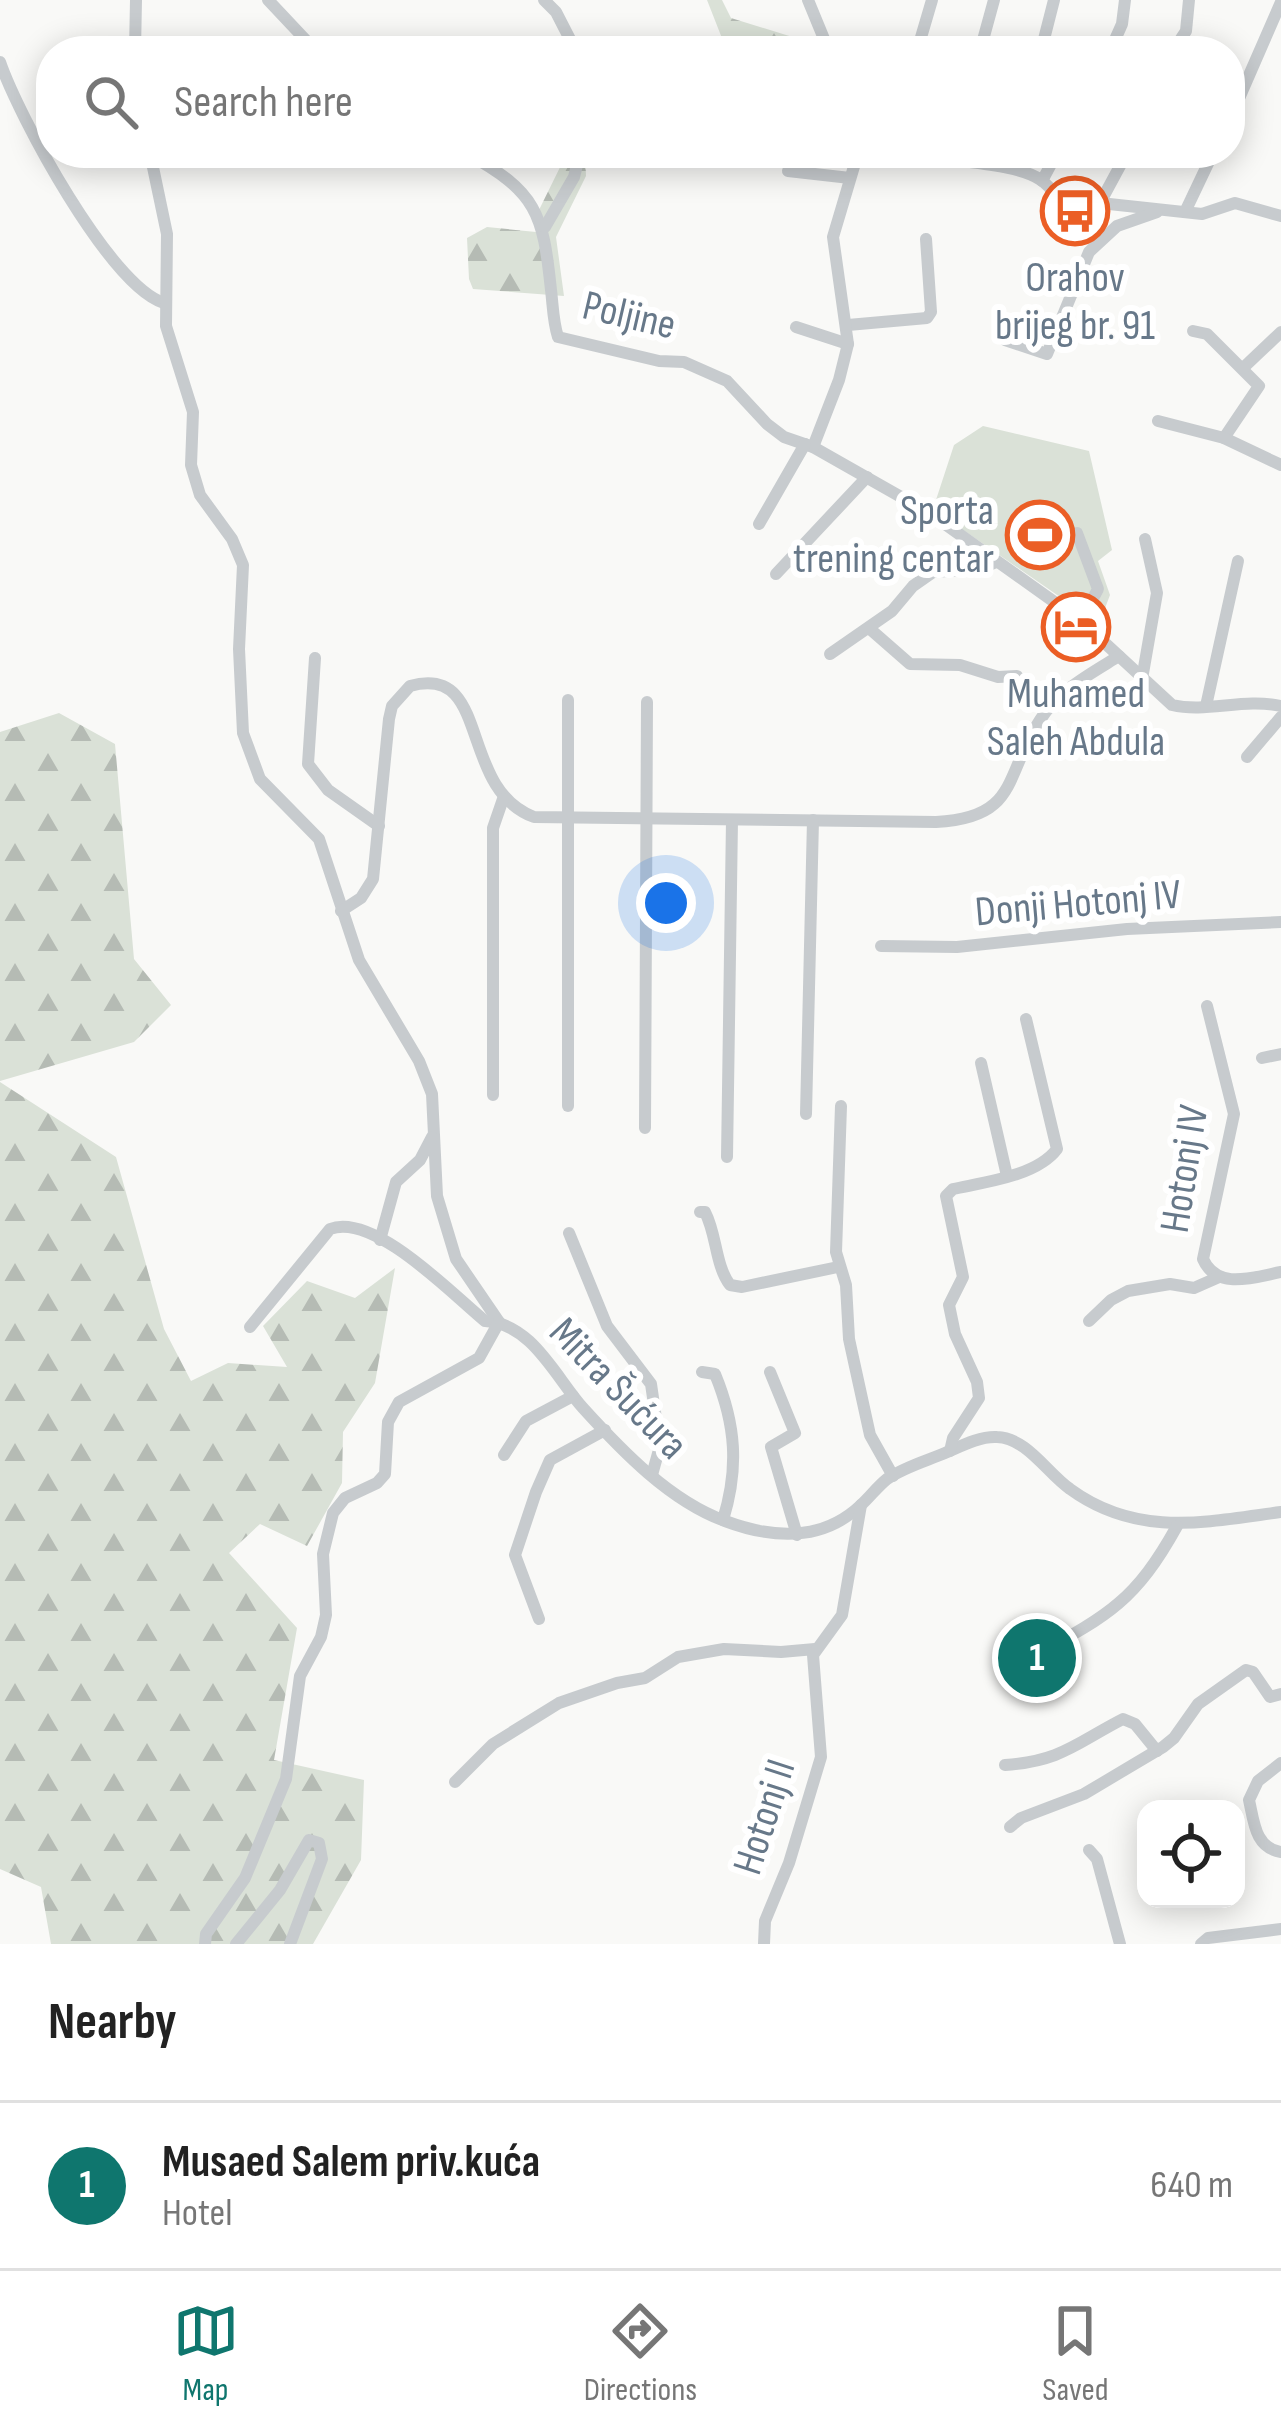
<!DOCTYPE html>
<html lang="en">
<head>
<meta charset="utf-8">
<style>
	:root { --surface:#fff; --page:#f6f6f6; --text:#222; --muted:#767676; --line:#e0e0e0; --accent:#0f766e }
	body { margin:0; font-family:"Sofia Sans Condensed",sans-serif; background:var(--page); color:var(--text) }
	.controls { position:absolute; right:36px; bottom:36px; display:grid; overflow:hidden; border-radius:24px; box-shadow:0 6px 30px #0003 }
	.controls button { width:108px; height:108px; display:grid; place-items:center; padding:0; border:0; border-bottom:3px solid var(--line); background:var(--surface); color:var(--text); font:60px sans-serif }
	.you { position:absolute; left:666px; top:903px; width:42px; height:42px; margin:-30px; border:9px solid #fff; border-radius:50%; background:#1a73e8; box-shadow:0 0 0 18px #1a73e833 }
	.badge { display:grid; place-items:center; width:78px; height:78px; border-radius:50%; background:var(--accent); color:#fff; font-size:39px; font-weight:700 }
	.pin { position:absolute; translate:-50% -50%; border:6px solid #fff; box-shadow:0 3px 12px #0006 }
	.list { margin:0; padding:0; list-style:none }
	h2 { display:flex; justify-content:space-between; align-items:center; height:156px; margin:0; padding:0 48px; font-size:51px }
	h2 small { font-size:39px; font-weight:400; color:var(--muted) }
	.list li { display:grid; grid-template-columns:78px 1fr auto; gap:36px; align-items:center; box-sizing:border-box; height:168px; padding:0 48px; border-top:3px solid var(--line) }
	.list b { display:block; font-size:45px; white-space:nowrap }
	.list p { margin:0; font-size:39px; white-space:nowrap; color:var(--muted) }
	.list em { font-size:39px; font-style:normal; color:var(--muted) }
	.icon { flex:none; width:66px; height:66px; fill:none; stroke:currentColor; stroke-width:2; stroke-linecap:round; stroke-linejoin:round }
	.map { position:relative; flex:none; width:1281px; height:1944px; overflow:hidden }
	.search { position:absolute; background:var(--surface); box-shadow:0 6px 30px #0003; left:36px; right:36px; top:36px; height:132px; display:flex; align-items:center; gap:30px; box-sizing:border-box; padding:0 42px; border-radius:48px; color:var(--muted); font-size:45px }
	.sheet { height:324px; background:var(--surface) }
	nav { display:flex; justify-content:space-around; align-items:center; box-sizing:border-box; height:168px; border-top:3px solid var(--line); background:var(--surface); font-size:33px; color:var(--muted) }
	nav a { display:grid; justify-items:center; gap:6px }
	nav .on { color:var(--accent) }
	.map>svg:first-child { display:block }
</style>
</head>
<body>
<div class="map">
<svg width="1281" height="1944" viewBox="0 0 1281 1944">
	<defs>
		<pattern id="forest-firs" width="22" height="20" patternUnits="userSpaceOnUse" patternTransform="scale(3)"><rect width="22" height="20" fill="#dae1d7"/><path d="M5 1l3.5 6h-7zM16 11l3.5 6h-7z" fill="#b5bbb4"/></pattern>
	</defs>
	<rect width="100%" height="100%" fill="#f9f9f7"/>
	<path fill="#dae1d7" d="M983 426 1089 451 1112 550 1098 561 1110 595 1099 624 933 509 954 445Z"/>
	<g fill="url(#forest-firs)">
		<path d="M707 0H722L731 18 815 44 812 51H727Z"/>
		<path d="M567 153H585L586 176 556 237 564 296 473 289 469 279 467 238 487 227 536 232 538 212Z"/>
		<path d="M59 713 115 744 134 959 171 1005 134 1042 0 1081V732Z"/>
		<path d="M0 1082 116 1157 164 1329 191 1381 228 1363 287 1367 263 1326 307 1281 355 1298 395 1268 375 1383 343 1432 342 1483 307 1546 260 1524 229 1553 297 1628 274 1760 364 1780 361 1860 313 1944H51L41 1887 0 1869Z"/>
	</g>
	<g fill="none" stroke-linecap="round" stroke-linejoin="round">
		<g stroke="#c7cbce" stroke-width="12">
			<path d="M268 0 316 51"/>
			<path d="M544 0 556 12 576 51"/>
			<path d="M808 0 829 51"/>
			<path d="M135 51 136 0"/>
			<path d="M917 51 932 0"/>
			<path d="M980 51 994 0"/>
			<path d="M1041 51 1054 0"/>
			<path d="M1110 51 1122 24 1125 0"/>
			<path d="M1173 51 1186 31 1189 0"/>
			<path d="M0 62C19 117 110 286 164 303"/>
			<path d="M1230 119 1281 2"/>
			<path d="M150 153 167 234 166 326 193 412 191 465 200 495 232 539 243 565 239 649 243 733 260 779 319 839 359 960 419 1061 432 1094 437 1196 456 1259 499 1322"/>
			<path d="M466 153C537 192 543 213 551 290 553 306 553 322 558 337L659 361 684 362 727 381 767 424 784 437 813 447 931 514 1081 621 1172 705C1207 713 1243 698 1281 706"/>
			<path d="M916 153C951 163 1015 162 1041 180 1052 188 1059 200 1069 208L1100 203 1202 214 1235 203 1281 216"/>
			<path d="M788 171 850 178"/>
			<path d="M1042 181 1057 153"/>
			<path d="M1100 203 1127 153"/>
			<path d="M1185 212 1213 153"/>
			<path d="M545 227 574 177 580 153"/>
			<path d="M848 325 927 318 931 312 926 239"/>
			<path d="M796 327 848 344"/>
			<path d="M1193 331 1207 334 1259 386 1224 438"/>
			<path d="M1005 340 1047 354 1089 252 1117 226 1157 212"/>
			<path d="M1243 368 1281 332"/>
			<path d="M1158 421 1224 438 1281 465"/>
			<path d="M813 447 839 380 848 344 833 237 858 153"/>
			<path d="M759 524 805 444"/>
			<path d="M1077 533 1098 589 1081 621"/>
			<path d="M776 574 867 477"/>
			<path d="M870 629 910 664 960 665 998 677 1017 676"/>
			<path d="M830 654 892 611 913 586 933 572 980 569 996 562"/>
			<path d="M315 658 308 764 328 790 379 826"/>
			<path d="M1142 679 1157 593 1145 539"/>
			<path d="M1206 706 1238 561"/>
			<path d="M1247 757 1281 717"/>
			<path d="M341 911 361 898 373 879 389 719 392 706 410 686C492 663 457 788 534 817L936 822C1019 818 1004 775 1040 720 1059 690 1090 674 1119 656"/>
			<path d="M881 946 957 947 1127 929 1281 922"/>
			<path d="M1207 1006 1234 1114 1203 1259C1217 1291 1254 1277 1281 1272"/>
			<path d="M1262 1058 1281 1054"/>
			<path d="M981 1063 1007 1176"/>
			<path d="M493 1095V828L503 799"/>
			<path d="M568 1106V700"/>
			<path d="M841 1106 836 1252 846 1285 849 1339 870 1435 893 1476"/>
			<path d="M806 1114 813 820"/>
			<path d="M645 1128 647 702"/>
			<path d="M727 1157 732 820"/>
			<path d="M700 1212H705C717 1235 715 1265 730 1285L742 1287 838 1267"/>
			<path d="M569 1233 607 1326 651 1384 660 1446 652 1475"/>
			<path d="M380 1240 396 1182 420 1160 432 1137"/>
			<path d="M1089 1321 1111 1300 1128 1291 1170 1284 1194 1288 1219 1277"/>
			<path d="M250 1327 330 1229C374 1212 453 1295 485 1321 532 1323 556 1378 583 1408 622 1451 670 1501 725 1521 773 1539 822 1542 861 1505 870 1497 877 1487 887 1479 904 1467 926 1461 945 1453 961 1446 980 1436 997 1437 1027 1438 1047 1473 1070 1489 1137 1538 1206 1522 1281 1512"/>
			<path d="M702 1372 715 1374C736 1425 739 1468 723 1520"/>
			<path d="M770 1372 795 1433 771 1447 797 1535"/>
			<path d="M950 1451 953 1438 979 1398 977 1382 955 1334 949 1305 963 1277 946 1196 953 1189C985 1182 1037 1176 1057 1149L1026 1019"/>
			<path d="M504 1455 526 1421 573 1396"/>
			<path d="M539 1619 515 1555 536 1492 550 1460 605 1430"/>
			<path d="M1034 1656C1107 1616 1135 1602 1177 1526"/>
			<path d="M1281 1763 1258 1781 1249 1800C1254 1822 1255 1848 1281 1852"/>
			<path d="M1005 1765C1062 1761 1076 1743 1123 1719L1135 1724 1157 1751"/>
			<path d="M455 1782 493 1744 559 1703 617 1683 645 1678 678 1657 724 1649 781 1652 815 1649"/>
			<path d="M1010 1827 1021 1818 1084 1794 1163 1747 1174 1738 1198 1704 1246 1670 1253 1672 1270 1697 1281 1694"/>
			<path d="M1089 1850 1097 1859 1120 1944"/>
			<path d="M205 1944 206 1934 245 1878 286 1779 300 1676 321 1637 326 1615 323 1554 333 1513 345 1498 377 1483 385 1474 388 1422 399 1402 479 1358 499 1322"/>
			<path d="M236 1944 280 1890 309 1840 319 1843 322 1859 290 1944"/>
			<path d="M764 1944 765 1921 789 1863 821 1757 813 1655 842 1615 861 1505"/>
			<path d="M1201 1944 1208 1938 1281 1929"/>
		</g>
	</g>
	<defs>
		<symbol id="bus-ring" viewBox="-11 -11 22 22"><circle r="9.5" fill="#fff" stroke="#eb5e25" stroke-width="1.5"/><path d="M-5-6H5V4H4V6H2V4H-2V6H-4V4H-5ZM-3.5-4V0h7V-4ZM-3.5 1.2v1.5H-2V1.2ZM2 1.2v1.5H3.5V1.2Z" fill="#eb5e25"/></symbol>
		<symbol id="stadium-ring" viewBox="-11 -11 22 22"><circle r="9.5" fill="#fff" stroke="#eb5e25" stroke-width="1.5"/><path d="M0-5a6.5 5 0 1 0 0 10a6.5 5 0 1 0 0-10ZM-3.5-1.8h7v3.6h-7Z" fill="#eb5e25"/></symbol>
		<symbol id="hotel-ring" viewBox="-11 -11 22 22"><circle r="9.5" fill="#fff" stroke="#eb5e25" stroke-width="1.5"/><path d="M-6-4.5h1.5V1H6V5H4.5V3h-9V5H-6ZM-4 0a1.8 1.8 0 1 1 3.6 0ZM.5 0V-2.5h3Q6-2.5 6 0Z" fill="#eb5e25"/></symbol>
	</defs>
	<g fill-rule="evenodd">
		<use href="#bus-ring" x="1037" y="173" width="76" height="76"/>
		<use href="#stadium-ring" x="1002" y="497" width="76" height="76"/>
		<use href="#hotel-ring" x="1038" y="589" width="76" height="76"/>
	</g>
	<g text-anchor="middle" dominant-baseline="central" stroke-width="12" stroke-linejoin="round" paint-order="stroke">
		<g font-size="42" fill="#677889" stroke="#fff">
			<text x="1075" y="278">Orahov<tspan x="1075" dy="48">brijeg br. 91</tspan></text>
			<text x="994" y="511" text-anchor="end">Sporta<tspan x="994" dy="48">trening centar</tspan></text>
			<text x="1076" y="694">Muhamed<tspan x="1076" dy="48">Saleh Abdula</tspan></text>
		</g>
		<g font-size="42" fill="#677889" stroke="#fff">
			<text transform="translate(629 316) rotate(13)">Poljine</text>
			<text transform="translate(1078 904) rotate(-5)">Donji Hotonj IV</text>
			<text transform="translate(1185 1169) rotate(-81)">Hotonj IV</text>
			<text transform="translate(618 1389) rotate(46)">Mitra Šućura</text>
			<text transform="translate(765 1817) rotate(-72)">Hotonj II</text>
		</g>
	</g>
</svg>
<div class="controls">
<button><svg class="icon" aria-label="locate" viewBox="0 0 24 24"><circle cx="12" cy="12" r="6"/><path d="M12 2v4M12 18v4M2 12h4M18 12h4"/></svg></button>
</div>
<div class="you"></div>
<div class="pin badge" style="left:1037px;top:1658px">1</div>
<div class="search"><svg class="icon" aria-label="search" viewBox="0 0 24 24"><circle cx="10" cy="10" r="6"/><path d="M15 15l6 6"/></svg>Search here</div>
</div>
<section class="sheet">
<h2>Nearby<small></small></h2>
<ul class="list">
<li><span class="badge">1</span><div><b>Musaed Salem priv.kuća</b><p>Hotel</p></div><em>640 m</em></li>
</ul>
</section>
<nav>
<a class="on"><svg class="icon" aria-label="map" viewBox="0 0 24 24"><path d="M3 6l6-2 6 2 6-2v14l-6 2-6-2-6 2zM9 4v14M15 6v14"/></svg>Map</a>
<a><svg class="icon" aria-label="directions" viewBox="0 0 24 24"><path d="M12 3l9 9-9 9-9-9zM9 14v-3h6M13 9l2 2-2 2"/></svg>Directions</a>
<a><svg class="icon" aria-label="saved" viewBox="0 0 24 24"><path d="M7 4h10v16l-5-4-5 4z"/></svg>Saved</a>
</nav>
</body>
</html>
